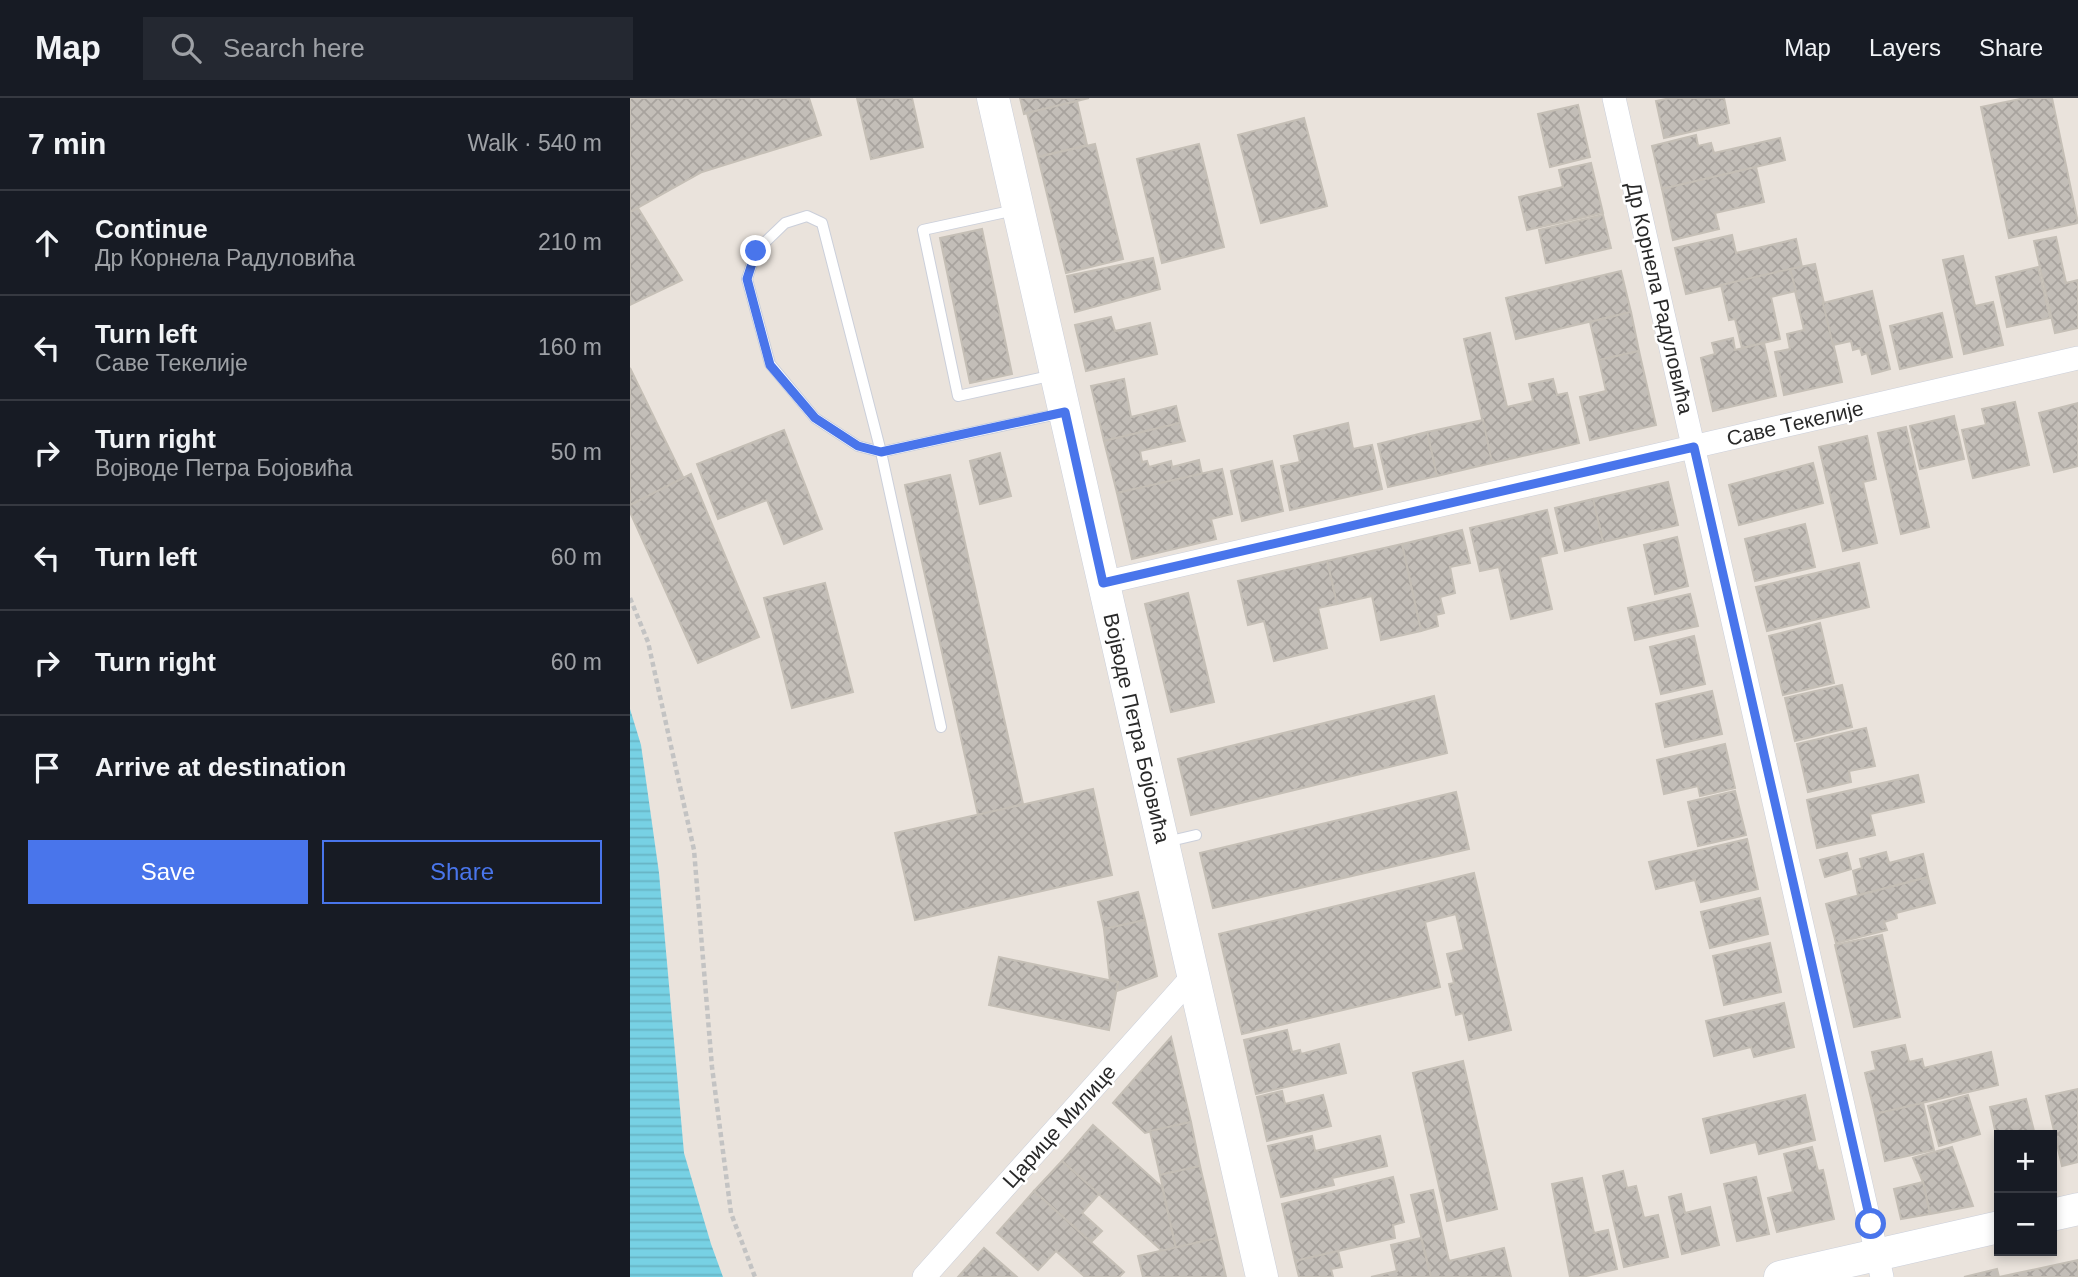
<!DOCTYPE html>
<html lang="en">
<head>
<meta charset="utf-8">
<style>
	:root { --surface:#171b24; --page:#242831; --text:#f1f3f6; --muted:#9ea1a6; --line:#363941; --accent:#4975eb }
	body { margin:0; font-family:Helvetica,sans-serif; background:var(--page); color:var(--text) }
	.controls { position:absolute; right:21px; bottom:21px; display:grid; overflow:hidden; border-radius:0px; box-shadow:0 4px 10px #0003 }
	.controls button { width:63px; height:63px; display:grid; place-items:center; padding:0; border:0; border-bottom:2px solid var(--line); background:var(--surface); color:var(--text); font:35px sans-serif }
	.stop { position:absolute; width:21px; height:21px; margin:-16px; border:5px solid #4975eb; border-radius:50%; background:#fff }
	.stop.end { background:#4975eb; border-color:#fff; box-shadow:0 2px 7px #0008 }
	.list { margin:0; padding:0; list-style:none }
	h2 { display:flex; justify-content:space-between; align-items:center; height:91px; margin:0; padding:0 28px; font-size:30px }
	h2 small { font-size:23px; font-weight:400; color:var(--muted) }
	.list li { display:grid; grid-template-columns:46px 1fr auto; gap:21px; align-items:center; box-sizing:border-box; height:105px; padding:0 28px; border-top:2px solid var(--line) }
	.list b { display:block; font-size:26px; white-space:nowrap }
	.list p { margin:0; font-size:23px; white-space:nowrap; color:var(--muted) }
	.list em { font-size:23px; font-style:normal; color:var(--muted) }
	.actions { display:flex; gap:14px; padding:21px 28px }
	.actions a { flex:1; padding:16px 0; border:2px solid var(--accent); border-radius:0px; text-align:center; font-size:24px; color:var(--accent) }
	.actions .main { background:var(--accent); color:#fff }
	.icon { flex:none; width:38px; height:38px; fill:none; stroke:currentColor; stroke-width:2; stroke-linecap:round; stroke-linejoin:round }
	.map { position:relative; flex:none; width:1448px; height:1179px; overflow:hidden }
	header { display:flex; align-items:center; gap:42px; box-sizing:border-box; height:98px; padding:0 35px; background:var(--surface); border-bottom:2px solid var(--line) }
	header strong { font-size:33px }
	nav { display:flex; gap:38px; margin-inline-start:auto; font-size:24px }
	.search { width:490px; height:63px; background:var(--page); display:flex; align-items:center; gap:18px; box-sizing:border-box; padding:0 24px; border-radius:0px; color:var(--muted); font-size:26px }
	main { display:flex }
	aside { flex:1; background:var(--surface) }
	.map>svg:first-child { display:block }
</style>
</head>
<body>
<header>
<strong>Map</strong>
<div class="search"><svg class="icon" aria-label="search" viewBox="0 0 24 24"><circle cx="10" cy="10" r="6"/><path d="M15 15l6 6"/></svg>Search here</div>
<nav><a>Map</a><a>Layers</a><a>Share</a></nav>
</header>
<main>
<aside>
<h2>7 min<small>Walk · 540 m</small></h2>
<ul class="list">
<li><svg class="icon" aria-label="ahead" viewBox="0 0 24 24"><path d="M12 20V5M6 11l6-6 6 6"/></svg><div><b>Continue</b><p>Др Корнела Радуловића</p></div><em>210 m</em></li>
<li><svg class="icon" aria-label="left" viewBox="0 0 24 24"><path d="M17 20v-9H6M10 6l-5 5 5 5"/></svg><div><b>Turn left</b><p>Саве Текелије</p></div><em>160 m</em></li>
<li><svg class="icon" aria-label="right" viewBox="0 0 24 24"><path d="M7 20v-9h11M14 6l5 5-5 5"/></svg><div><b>Turn right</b><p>Војводе Петра Бојовића</p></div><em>50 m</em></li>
<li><svg class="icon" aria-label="left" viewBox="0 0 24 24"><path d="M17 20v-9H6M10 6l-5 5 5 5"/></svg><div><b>Turn left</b></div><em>60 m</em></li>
<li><svg class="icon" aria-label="right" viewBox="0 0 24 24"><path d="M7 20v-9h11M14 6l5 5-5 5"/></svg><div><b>Turn right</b></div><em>60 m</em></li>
<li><svg class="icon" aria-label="arrive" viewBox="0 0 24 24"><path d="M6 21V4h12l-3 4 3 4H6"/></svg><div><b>Arrive at destination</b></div></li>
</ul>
<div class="actions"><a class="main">Save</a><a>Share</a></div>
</aside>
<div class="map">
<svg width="1448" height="1179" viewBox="0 0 1448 1179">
	<defs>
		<pattern id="water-rules" width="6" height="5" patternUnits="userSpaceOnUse" patternTransform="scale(1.75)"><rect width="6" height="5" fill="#77d1e4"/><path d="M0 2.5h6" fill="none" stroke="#67b3c4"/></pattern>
		<pattern id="building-cross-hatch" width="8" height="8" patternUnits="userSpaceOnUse" patternTransform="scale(1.75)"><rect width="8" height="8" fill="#c3beb8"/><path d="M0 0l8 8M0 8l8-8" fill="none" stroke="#a8a39e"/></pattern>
	</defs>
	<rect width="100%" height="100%" fill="#eae3dc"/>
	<path fill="url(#water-rules)" d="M0 611 11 647 29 775 54 1055 81 1146 93 1179H0Z"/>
	<g fill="url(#building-cross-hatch)" stroke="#c5bfb6" stroke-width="2">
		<path d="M0 0H179L191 37 72 74 0 114Z"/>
		<path d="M227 0H282L293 49 241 61Z"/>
		<path d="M390 0H459L394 16Z"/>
		<path d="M1041 0H1094L1099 25 1034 40 1026 3Z"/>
		<path d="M1395 0H1422L1448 125 1379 140 1351 9Z"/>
		<path d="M447 3 457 47 408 59 397 15Z"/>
		<path d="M948 7 960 59 920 69 908 16Z"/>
		<path d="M674 20 697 108 631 125 608 37Z"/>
		<path d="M1066 37 1068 48 1081 45 1084 55 1150 40 1155 62 1032 91 1022 48Z"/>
		<path d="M465 46 493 161 436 175 408 59Z"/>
		<path d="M569 46 594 149 532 165 507 61Z"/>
		<path d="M961 65 973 115 897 132 889 99 933 89 929 72Z"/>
		<path d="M1126 69 1134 104 1085 115 1089 131 1043 142 1032 91Z"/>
		<path d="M8 110 52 182 0 207V114Z"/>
		<path d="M973 117 981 150 916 165 909 132Z"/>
		<path d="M352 131 382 276 340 285 310 140Z"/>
		<path d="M1102 137 1106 155 1166 141 1172 169 1056 196 1045 150Z"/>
		<path d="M1426 139 1436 185 1448 182V230L1425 235 1404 143Z"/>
		<path d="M1333 158 1345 208 1363 204 1373 247 1334 256 1313 162Z"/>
		<path d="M523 160 530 191 445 214 437 178Z"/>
		<path d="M1185 166 1212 284 1154 297 1145 254 1160 251 1157 236 1174 232 1160 171Z"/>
		<path d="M1408 169 1420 220 1377 229 1366 179Z"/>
		<path d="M1160 171 1166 193 1141 199 1150 241 1112 250 1105 221 1099 222 1091 187Z"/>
		<path d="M991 173 1001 214 886 241 876 200Z"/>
		<path d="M1242 193 1260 271 1242 276 1237 255 1232 257 1230 250 1223 252 1221 243 1203 247 1193 205Z"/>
		<path d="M1001 214 1009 253 969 262 960 224Z"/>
		<path d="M1312 215 1322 259 1270 271 1260 228Z"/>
		<path d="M481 219 485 233 520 225 527 256 456 273 445 227Z"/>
		<path d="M860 235 877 309 903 303 899 286 923 281 927 297 937 295 949 345 862 365 834 241Z"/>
		<path d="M1103 240 1105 252 1134 245 1146 298 1083 313 1071 260 1085 256 1082 245Z"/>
		<path d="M1009 253 1026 327 960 342 950 299 976 293 969 262Z"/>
		<path d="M0 270 54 381 0 407Z"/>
		<path d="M494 281 501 319 546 308 550 325 474 343 461 288Z"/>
		<path d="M1385 304 1399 367 1343 380 1332 332 1356 327 1352 311Z"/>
		<path d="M1448 305V368L1424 374 1409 315Z"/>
		<path d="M1324 318 1334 361 1290 371 1280 328Z"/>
		<path d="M853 322 862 365 807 378 797 334Z"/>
		<path d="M550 325 555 343 510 353 512 364 517 363 519 369 541 363 542 369 569 362 572 376 487 395 474 343Z"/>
		<path d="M718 325 723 351 742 347 752 391 660 412 651 368 670 364 664 338Z"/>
		<path d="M1276 329 1299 429 1271 436 1248 335Z"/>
		<path d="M154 332 192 431 154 446 137 402 88 421 67 366Z"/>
		<path d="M797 334 807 378 758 389 748 346Z"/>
		<path d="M1237 338 1246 381 1233 384 1247 445 1213 453 1189 349Z"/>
		<path d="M370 355 381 398 350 406 340 363Z"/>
		<path d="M642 363 653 413 612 423 601 373Z"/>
		<path d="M1183 365 1193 405 1109 427 1099 387Z"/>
		<path d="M592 371 602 416 581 421 586 441 502 461 487 395Z"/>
		<path d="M61 376 129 539 68 565 0 414V407Z"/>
		<path d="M320 377 393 706 348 717 275 387Z"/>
		<path d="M1038 384 1048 427 973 444 963 401Z"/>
		<path d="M963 401 973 444 935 453 925 410Z"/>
		<path d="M917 412 927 455 910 459 922 511 881 521 869 469 850 473 840 430Z"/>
		<path d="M1175 426 1185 469 1125 483 1115 441Z"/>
		<path d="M832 432 840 465 820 469 825 495 810 499 814 515 806 517 808 528 791 533 772 446Z"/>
		<path d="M1047 439 1058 488 1025 496 1014 447Z"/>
		<path d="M772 446 791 533 751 542 742 498 707 506 697 463Z"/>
		<path d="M697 463 707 506 688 510 697 550 644 563 634 523 618 527 608 483Z"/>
		<path d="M1229 465 1239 509 1137 533 1126 489Z"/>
		<path d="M195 485 223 594 162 610 134 500Z"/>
		<path d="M558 495 584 604 541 614 515 506Z"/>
		<path d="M1060 496 1068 528 1005 542 998 510Z"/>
		<path d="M1190 525 1204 585 1153 597 1139 538Z"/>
		<path d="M1064 538 1075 586 1031 596 1020 549Z"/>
		<path d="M1212 587 1222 629 1165 643 1155 600Z"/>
		<path d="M1082 593 1092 636 1035 649 1026 606Z"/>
		<path d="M804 598 817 655 561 717 548 661Z"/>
		<path d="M1236 630 1245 668 1219 673 1221 684 1178 694 1167 646Z"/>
		<path d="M1095 646 1105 690 1070 698 1068 688 1034 696 1027 662Z"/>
		<path d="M1288 677 1294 704 1240 716 1245 737 1187 750 1177 702Z"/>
		<path d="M463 691 482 777 285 822 265 735Z"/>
		<path d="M1105 693 1116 737 1068 748 1058 704Z"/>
		<path d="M826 694 839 751 583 810 570 755Z"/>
		<path d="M1117 741 1128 791 1071 804 1065 782 1026 791 1019 764Z"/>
		<path d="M1256 754 1259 765 1293 756 1298 779 1228 797 1223 773 1232 770 1230 761Z"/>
		<path d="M1217 755 1221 771 1195 779 1190 762Z"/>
		<path d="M844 775 881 932 839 942 833 915 826 917 819 886 824 885 817 856 834 852 826 816 795 824 810 889 612 936 589 836Z"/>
		<path d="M1298 779 1305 805 1266 815 1267 820 1254 824 1257 832 1206 845 1196 806Z"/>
		<path d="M508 794 515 822 474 831 468 804Z"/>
		<path d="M1130 800 1138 836 1080 850 1071 814Z"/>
		<path d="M515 822 527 878 487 893 488 884 480 883 474 831Z"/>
		<path d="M1252 837 1270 919 1224 929 1205 847Z"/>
		<path d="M1140 845 1151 894 1094 907 1083 858Z"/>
		<path d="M369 859 488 884 479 932 359 907Z"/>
		<path d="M1154 905 1164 949 1124 959 1121 949 1084 958 1076 923Z"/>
		<path d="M657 932 662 954 670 952 671 956 709 946 716 975 626 996 614 942Z"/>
		<path d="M541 939 561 1024 515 1035 483 1005Z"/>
		<path d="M1275 947 1279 964 1292 961 1294 970 1361 954 1368 987 1245 1016 1235 975 1246 972 1242 954Z"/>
		<path d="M833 963 867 1111 817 1123 783 975Z"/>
		<path d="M1448 991V1064L1432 1068 1416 998Z"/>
		<path d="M652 993 655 1006 693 997 701 1028 637 1043 627 999Z"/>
		<path d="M1175 997 1185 1042 1129 1056 1126 1044 1081 1055 1073 1021Z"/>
		<path d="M1338 997 1350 1036 1309 1048 1298 1008Z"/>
		<path d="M1396 1001 1405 1037H1369V1050L1360 1009Z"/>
		<path d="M1293 1005 1304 1052 1255 1063 1245 1016Z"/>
		<path d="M561 1024 570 1068 530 1077 520 1033Z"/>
		<path d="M463 1027 532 1089 546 1150 532 1153 432 1063Z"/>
		<path d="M682 1038 685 1053 750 1038 757 1068 702 1080 704 1087 651 1099 638 1048Z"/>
		<path d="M1182 1049 1188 1073 1193 1072 1204 1121 1147 1134 1138 1100 1163 1094 1154 1056Z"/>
		<path d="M1322 1049 1343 1108 1300 1116 1293 1084 1283 1060Z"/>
		<path d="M432 1063 469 1096 452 1115 472 1133 461 1144 404 1093Z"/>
		<path d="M570 1068 587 1140 546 1150 530 1077Z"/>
		<path d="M993 1073 997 1090 1006 1088 1014 1120 1028 1117 1038 1159 994 1169 973 1078Z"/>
		<path d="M763 1079 774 1124 763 1127 765 1140 665 1163 652 1106Z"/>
		<path d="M1126 1079 1139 1136 1107 1143 1094 1086Z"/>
		<path d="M952 1080 964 1135 978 1132 987 1171 952 1179H940L922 1086Z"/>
		<path d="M1293 1084 1300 1116 1271 1121 1264 1091Z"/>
		<path d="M803 1092 819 1163 874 1150 881 1179H801L781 1097Z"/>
		<path d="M404 1093 494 1174 489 1179H455L426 1153 408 1172 367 1135Z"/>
		<path d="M1051 1096 1055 1115 1080 1109 1089 1147 1052 1156 1039 1099Z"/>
		<path d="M587 1140 596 1179H513L508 1158Z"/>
		<path d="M791 1140 801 1179H741L767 1173 761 1147Z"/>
		<path d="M354 1150 387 1179H328Z"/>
		<path d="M708 1153 712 1169 701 1171 703 1179H669L665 1163Z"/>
		<path d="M1448 1162V1179H1369Z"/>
		<path d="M1367 1171 1369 1179H1334Z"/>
	</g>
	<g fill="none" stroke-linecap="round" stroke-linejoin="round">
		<defs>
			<g id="lane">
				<path d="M385 112 293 132 328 298 424 277"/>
				<path d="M177 118 192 125 251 354 228 348 185 320 140 266 117 181 126 153 155 125Z"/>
				<path d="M311 629 251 354 432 315"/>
				<path d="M536 744 566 737"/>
			</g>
			<g id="street">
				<path d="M984 0 1252 1179"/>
				<path d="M473 485 1448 260"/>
				<path d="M294 1179 563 878"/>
			</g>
			<g id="secondary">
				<path d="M363 0 632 1179"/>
				<path d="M1422 1117 1448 1111"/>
				<path d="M1150 1179 1369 1129"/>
			</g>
		</defs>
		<use href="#lane" stroke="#cbcfda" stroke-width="12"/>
		<use href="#street" stroke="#cbcfda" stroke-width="24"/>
		<use href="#secondary" stroke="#cbcfda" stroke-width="33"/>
		<path stroke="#c3c3c3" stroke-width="4.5" stroke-dasharray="5 3.5" stroke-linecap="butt" d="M0 500 18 544 64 752 82 969 101 1115 125 1179"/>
		<use href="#lane" stroke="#fff" stroke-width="10"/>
		<use href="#street" stroke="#fff" stroke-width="23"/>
		<use href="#secondary" stroke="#fff" stroke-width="32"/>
	</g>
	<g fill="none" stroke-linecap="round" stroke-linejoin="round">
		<path stroke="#4975eb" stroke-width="9" d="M126 153 117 181 140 267 185 320 228 348 251 354 435 314 473 485 1064 349 1241 1126"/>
	</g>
	<g text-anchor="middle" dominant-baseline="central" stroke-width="5" stroke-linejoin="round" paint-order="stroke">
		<g font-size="21" fill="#292929" stroke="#fff">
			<text transform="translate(1030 200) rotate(77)">Др Корнела Радуловића</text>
			<text transform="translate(1165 325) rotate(-13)">Саве Текелије</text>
			<text transform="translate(507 630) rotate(77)">Војводе Петра Бојовића</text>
			<text transform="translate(429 1028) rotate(-48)">Царице Милице</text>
		</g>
	</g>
</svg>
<div class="controls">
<button>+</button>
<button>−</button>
</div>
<div class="stop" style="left:1241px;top:1126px"></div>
<div class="stop end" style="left:126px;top:153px"></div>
</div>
</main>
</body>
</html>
